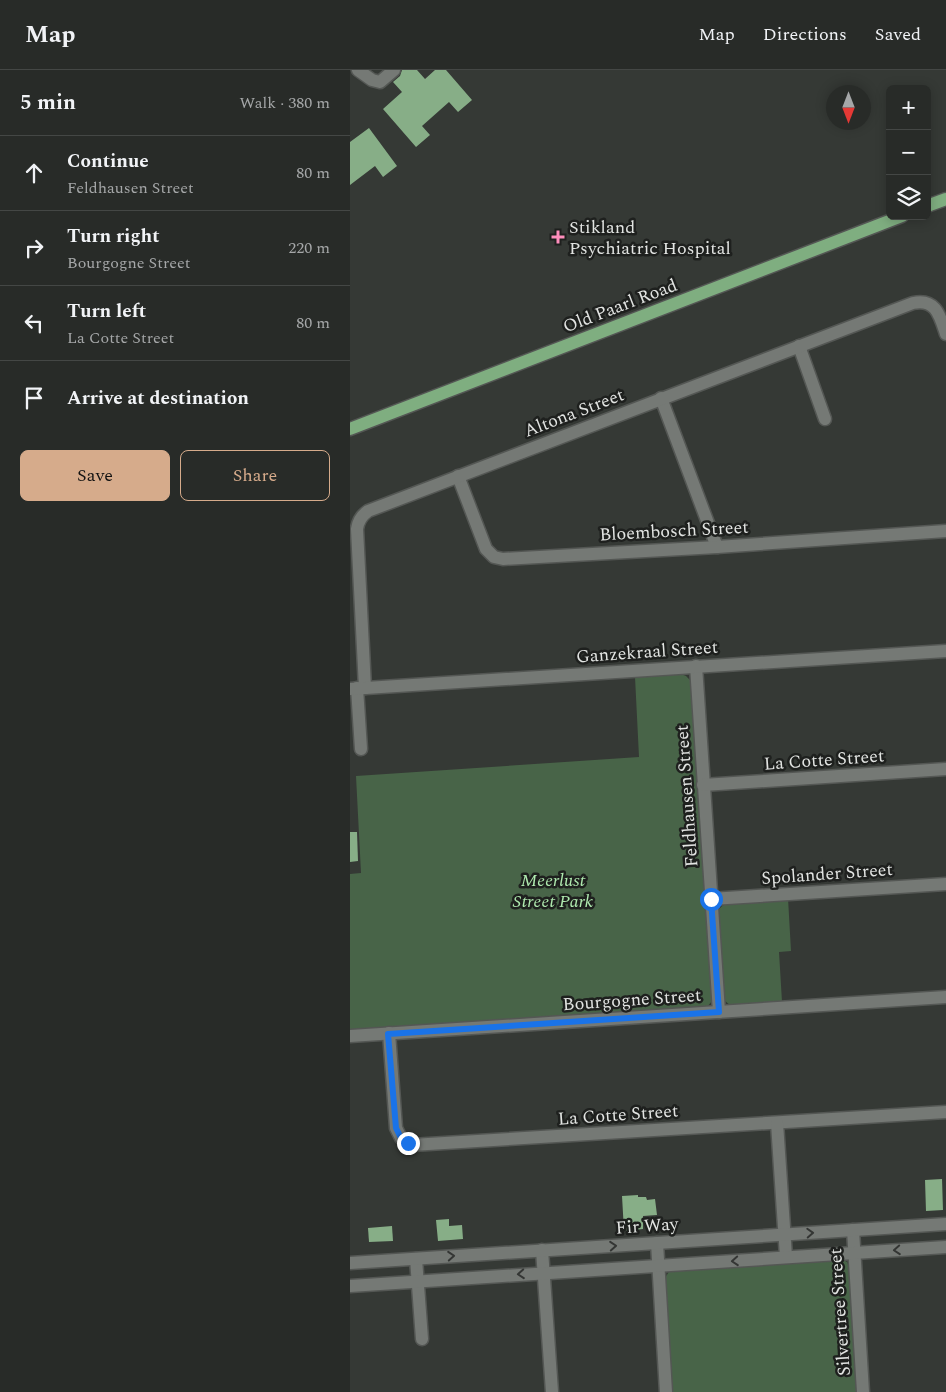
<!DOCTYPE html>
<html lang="en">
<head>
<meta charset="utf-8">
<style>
	:root { --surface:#282b28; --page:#343734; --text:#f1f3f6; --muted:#a5a7a8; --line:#444745; --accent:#d6ab8b }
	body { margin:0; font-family:Spectral,serif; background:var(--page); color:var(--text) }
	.controls { position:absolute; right:15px; top:15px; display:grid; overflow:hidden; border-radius:8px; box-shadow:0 2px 12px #0003 }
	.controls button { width:45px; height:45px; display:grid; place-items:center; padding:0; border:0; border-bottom:1px solid var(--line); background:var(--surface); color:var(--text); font:25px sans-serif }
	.compass { position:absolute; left:476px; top:15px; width:45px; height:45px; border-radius:50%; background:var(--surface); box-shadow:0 2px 12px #0003; rotate:180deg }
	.stop { position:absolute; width:15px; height:15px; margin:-11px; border:4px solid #1a73e8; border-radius:50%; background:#fff }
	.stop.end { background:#1a73e8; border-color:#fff; box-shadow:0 1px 5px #0008 }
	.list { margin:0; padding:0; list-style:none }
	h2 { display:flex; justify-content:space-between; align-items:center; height:65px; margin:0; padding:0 20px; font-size:21px }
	h2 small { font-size:16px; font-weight:400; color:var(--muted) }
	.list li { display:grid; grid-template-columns:32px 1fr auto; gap:15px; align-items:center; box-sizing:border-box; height:75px; padding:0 20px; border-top:1px solid var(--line) }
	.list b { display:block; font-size:19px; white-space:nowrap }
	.list p { margin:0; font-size:16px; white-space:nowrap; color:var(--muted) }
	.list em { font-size:16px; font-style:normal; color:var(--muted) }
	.actions { display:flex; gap:10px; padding:15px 20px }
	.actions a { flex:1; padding:11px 0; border:1px solid var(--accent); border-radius:8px; text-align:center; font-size:18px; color:var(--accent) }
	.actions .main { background:var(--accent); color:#111 }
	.icon { flex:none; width:28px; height:28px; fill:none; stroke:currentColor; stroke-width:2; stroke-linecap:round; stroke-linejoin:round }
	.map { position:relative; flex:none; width:596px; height:1322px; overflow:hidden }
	header { display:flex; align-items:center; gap:30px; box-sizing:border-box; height:70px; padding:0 25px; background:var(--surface); border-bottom:1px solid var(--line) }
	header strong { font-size:24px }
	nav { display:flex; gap:28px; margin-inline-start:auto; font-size:18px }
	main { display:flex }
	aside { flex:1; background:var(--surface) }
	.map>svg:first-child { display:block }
</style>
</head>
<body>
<header>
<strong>Map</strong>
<nav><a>Map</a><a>Directions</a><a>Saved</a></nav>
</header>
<main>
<aside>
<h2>5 min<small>Walk · 380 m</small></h2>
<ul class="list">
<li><svg class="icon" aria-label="ahead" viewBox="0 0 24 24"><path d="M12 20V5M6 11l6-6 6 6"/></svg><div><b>Continue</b><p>Feldhausen Street</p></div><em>80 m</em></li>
<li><svg class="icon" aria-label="right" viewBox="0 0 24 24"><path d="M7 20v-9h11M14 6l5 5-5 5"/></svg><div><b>Turn right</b><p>Bourgogne Street</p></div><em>220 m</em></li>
<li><svg class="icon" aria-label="left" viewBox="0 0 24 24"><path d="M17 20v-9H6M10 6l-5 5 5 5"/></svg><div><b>Turn left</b><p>La Cotte Street</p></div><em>80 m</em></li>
<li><svg class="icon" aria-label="arrive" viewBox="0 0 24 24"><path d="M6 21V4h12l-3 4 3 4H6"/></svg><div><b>Arrive at destination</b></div></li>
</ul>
<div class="actions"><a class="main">Save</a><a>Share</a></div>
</aside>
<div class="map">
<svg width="596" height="1322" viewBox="0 0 596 1322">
	<rect width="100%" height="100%" fill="#353935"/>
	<g fill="#486448">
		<path d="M331 604 336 606 341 611 362 927V931L357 937 0 961V804L11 803 6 706 289 687 285 607Z"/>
		<path d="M438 828 441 881 429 882 432 932 381 936 374 930 367 844C369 838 372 835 379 833Z"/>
		<path d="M492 1189 497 1192 499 1197 508 1322H321L315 1208 320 1200Z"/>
	</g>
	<g fill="#87ae87">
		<path d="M52 0H67L75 9 85 0H96L122 30 108 42 99 32 72 56 80 65 66 77 33 39 52 22 43 12 50 6Z"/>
		<path d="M19 58 47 96 33 107 25 96 0 115V72Z"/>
		<path d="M0 762H7L8 791 0 792Z"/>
		<path d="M592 1109 593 1140 576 1141 575 1110Z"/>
		<path d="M288 1125V1127H296L297 1130 305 1129 307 1145 293 1146V1159L274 1161 272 1126Z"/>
		<path d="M99 1149V1156L112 1155 113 1169 88 1171 86 1150Z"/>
		<path d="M42 1156 43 1171 19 1172 18 1158Z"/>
	</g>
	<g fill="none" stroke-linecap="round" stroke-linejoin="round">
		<defs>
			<g id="minor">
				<path d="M8 0 22 10 30 12 44 0"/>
				<path d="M449 276 475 349"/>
				<path d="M311 328 367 477"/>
				<path d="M108 406 136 479 144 487 153 489 367 477 596 461"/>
				<path d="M346 596 369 942"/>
				<path d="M7 618 11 679"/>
				<path d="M15 618 7 459C8 451 11 446 18 441L563 233C586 228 590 246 596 264"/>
				<path d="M0 619 596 581"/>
				<path d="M353 715 596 699"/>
				<path d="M361 829 596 814"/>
				<path d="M39 963 46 1058 51 1068 62 1075 596 1042"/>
				<path d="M0 966 596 927"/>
				<path d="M427 1053 436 1187"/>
				<path d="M503 1160 513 1322"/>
				<path d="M307 1173 316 1322"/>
				<path d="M192 1180 202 1322"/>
				<path d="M66 1189 72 1269"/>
				<path d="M0 1193 596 1154"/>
				<path d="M0 1216 596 1177"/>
			</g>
			<g id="major">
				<path d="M577 136 596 129"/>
				<path d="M0 359 552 146"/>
			</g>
		</defs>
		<use href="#minor" stroke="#545754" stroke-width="15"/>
		<use href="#major" stroke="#545754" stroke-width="15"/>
		<use href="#minor" stroke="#757975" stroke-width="12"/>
		<use href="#major" stroke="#7fae80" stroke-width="12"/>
	</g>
	<defs><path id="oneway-chevron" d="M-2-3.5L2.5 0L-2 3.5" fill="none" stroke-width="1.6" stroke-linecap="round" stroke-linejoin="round" transform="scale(1.25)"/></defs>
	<g stroke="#343634">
		<use href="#oneway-chevron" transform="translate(460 1163) rotate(-3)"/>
		<use href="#oneway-chevron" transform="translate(263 1176) rotate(-4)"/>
		<use href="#oneway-chevron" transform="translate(547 1180) rotate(176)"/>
		<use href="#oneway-chevron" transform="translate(101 1186) rotate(-4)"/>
		<use href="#oneway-chevron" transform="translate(385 1191) rotate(176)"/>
		<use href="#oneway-chevron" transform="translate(171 1204) rotate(176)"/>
	</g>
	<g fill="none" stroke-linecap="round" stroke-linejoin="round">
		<path stroke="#1a73e8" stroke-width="6" d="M58 1073 51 1068 46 1058 38 964 369 942 361 829"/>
	</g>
	<path fill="#fe8ebc" stroke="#1e201e" stroke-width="2" d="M205.5 159.5h5v5h5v5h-5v5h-5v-5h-5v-5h5z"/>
	<g text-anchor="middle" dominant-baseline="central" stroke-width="5" stroke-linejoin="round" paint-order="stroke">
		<g font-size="18" fill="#e2e4e2" stroke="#1e201e" text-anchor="start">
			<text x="219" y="157">Stikland<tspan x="219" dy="21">Psychiatric Hospital</tspan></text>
		</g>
		<g font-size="18" fill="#e2e4e2" stroke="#1e201e">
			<text transform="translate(270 236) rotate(-21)">Old Paarl Road</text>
			<text transform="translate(224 343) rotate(-21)">Altona Street</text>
			<text transform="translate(324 461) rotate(-3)">Bloembosch Street</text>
			<text transform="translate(297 582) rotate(-4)">Ganzekraal Street</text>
			<text transform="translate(474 690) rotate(-4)">La Cotte Street</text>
			<text transform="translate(337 726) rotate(-94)">Feldhausen Street</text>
			<text transform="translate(477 804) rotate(-4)">Spolander Street</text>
			<text transform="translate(282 930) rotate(-4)">Bourgogne Street</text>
			<text transform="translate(268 1045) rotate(-4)">La Cotte Street</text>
			<text transform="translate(297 1156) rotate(-4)">Fir Way</text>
			<text transform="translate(490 1242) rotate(-94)">Silvertree Street</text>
		</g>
		<g font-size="18" font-style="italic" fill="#afeaaf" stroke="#1e201e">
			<text x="203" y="810">Meerlust<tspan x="203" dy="21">Street Park</tspan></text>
		</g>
	</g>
</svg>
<div class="controls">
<button>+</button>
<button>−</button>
<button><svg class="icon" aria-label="layers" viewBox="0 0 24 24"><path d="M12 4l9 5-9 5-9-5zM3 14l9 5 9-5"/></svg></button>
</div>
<svg class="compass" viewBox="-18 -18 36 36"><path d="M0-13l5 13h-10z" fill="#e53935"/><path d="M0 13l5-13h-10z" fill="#a5a7a8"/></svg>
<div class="stop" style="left:361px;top:829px"></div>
<div class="stop end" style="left:58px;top:1073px"></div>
</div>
</main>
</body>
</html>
